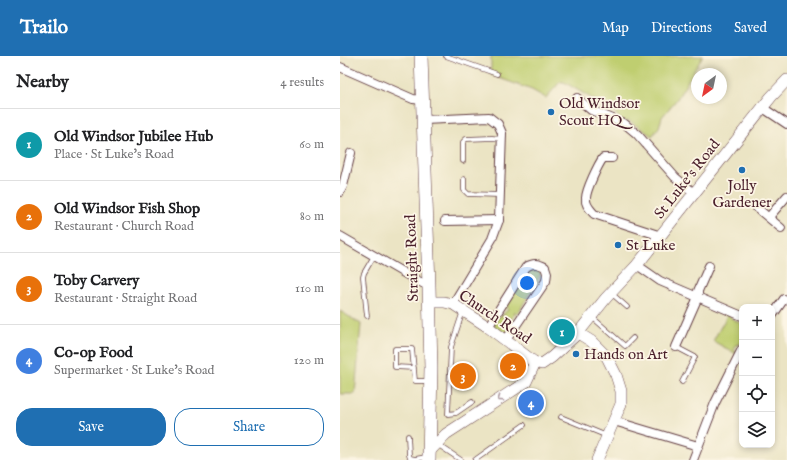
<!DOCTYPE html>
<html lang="en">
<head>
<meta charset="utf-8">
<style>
	:root { --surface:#fff; --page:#f6f6f6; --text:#202124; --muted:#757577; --line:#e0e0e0; --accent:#1f6fb2 }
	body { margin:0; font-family:"IM FELL English",serif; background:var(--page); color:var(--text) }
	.controls { position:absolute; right:12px; bottom:12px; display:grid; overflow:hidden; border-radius:8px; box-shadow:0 2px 6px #0003 }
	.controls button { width:36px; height:36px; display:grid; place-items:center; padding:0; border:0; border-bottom:1px solid var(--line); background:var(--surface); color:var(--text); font:20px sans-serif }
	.compass { position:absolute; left:351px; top:12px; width:36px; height:36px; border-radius:50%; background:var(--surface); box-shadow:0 2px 6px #0003; rotate:213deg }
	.you { position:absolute; left:187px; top:227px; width:14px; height:14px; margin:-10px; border:3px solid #fff; border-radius:50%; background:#1a73e8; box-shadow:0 0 0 6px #1a73e833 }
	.badge { display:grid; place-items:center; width:26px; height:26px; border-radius:50%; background:var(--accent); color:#fff; font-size:13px; font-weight:700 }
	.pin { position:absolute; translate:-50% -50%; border:2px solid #fff; box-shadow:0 1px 4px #0006 }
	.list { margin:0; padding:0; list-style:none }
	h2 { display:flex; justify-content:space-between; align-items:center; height:52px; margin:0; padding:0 16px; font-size:17px }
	h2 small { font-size:13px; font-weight:400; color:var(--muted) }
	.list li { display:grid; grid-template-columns:26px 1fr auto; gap:12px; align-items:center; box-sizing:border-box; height:72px; padding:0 16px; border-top:1px solid var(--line) }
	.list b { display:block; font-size:15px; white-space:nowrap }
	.list p { margin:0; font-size:13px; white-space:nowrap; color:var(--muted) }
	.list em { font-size:13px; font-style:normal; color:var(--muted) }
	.actions { display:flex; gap:8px; padding:12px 16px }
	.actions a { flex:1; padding:9px 0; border:1px solid var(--accent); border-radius:16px; text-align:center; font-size:14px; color:var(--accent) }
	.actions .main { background:var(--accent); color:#fff }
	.icon { flex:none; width:22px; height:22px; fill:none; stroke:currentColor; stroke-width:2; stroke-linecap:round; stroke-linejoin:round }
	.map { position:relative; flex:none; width:447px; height:404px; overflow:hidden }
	header { display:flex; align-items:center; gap:24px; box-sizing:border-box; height:56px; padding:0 20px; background:var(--accent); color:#fff }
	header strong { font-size:19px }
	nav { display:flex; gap:22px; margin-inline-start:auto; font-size:14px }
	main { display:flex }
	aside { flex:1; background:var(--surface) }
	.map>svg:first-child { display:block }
</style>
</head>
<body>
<header>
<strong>Trailo</strong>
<nav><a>Map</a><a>Directions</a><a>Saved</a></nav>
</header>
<main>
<aside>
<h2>Nearby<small>4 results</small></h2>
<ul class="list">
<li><span class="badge" style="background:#0f9aa8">1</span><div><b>Old Windsor Jubilee Hub</b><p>Place · St Luke's Road</p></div><em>60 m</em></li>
<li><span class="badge" style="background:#e8710a">2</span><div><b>Old Windsor Fish Shop</b><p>Restaurant · Church Road</p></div><em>80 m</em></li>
<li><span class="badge" style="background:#e8710a">3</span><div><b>Toby Carvery</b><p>Restaurant · Straight Road</p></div><em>110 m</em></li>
<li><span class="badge" style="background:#3f7fe0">4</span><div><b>Co-op Food</b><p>Supermarket · St Luke's Road</p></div><em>120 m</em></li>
</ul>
<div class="actions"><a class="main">Save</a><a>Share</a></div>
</aside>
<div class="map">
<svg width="447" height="404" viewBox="0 0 447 404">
	<rect width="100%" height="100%" fill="#fcf5e5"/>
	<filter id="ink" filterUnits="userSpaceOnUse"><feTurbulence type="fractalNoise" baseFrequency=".025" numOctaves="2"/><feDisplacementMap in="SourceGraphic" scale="8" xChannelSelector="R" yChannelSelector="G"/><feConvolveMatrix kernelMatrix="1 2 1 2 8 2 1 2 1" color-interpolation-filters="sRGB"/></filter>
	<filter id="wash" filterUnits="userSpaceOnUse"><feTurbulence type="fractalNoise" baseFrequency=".012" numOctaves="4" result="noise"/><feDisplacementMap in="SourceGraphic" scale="16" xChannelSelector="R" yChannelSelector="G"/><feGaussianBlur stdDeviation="0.9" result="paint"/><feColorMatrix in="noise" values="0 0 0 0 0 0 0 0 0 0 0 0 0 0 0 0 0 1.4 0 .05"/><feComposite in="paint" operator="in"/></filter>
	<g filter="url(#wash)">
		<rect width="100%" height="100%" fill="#ebe4c4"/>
		<g fill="#bfce70" stroke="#84764e">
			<path d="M151 0H363L337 43 322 61 319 71 312 80 288 64 285 68 281 66 275 56 224 26H220L206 42 192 34 151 19Z"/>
			<path d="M192 211 199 213 201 215 200 220 178 257 179 260 176 256H174L175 259 172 260 173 262 170 263 172 270 168 276 165 277 154 271V267L157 261 164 259V257L168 253V251L163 252 188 213Z"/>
			<path d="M0 255 21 268 15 338H0Z"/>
			<path d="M384 255 390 259 391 262 402 268V285L399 289 397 288 394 294 400 299V300L373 285 387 260 383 257Z"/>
		</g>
	</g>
	<g filter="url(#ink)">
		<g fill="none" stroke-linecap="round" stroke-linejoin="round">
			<defs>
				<g id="lane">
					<path d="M106 0 157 18"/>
					<path d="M123 105V86L126 83 152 82 162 83"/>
					<path d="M124 123V134L128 138 160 139"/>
					<path d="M271 237 287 251"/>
					<path d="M123 255 111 291 108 358 116 357 132 346"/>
					<path d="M27 260 23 221 24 217 34 200"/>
					<path d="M252 261 285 290 293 282"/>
					<path d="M336 291 355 301 342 326"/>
					<path d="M74 312 55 311V293H72L75 325H88"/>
					<path d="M221 361 267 380"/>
					<path d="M68 380 69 399 70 402 75 403 87 401"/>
					<path d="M97 388 121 404"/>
					<path d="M135 404 184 369"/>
				</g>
				<g id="street">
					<path d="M0 11 73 43 82 44"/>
					<path d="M237 42 251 54 285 68 297 78 335 121 354 137"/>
					<path d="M423 52 447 68"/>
					<path d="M84 64 149 61 158 68 162 77 159 164 152 183 113 248"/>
					<path d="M272 102H263C258 109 246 134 246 142 245 149 250 153 254 158L321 180"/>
					<path d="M0 136 3 130 11 97"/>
					<path d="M417 152 441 172"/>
					<path d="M429 161 447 140"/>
					<path d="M105 165 159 164"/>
					<path d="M0 180 76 224 89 230"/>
					<path d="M297 209 320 225 402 260"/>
					<path d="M432 260 444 243"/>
					<path d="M148 271 186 211C193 207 197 207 205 211L207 217 206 225 166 284"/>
					<path d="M336 291 358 241V235L369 210"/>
					<path d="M274 365 358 390"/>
					<path d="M353 404 375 347 402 293"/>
				</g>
				<g id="secondary">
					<path d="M89 246H104L113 248 148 271 194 306 202 308 212 301 238 277 266 242 297 209 431 41 447 24"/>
					<path d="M238 277 251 285 267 301 276 319 281 335V348L257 404"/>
					<path d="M89 396 106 378 186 326 193 311 194 306"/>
				</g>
				<path id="primary" d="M81 0 89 230 91 312 89 404"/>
			</defs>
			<use href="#lane" stroke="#623d42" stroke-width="5.5"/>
			<use href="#street" stroke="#623d42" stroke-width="10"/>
			<use href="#secondary" stroke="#623d42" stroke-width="12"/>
			<use href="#primary" stroke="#623d42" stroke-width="14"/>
			<use href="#lane" stroke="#fff" stroke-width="4"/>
			<use href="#street" stroke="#fff" stroke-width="8"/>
			<use href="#secondary" stroke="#fff" stroke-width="11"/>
			<use href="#primary" stroke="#fff" stroke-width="13"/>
		</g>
		<defs><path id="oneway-chevron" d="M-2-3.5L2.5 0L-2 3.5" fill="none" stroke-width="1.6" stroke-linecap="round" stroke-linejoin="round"/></defs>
		<use stroke="#ae9aa0" href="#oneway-chevron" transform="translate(160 343) rotate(146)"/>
	</g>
	<g fill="#1f6fb2" stroke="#fcf5e5" stroke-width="1.5">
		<circle cx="211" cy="56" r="4"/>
		<circle cx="402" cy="114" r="4"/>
		<circle cx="278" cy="189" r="4"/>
		<circle cx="236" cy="298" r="4"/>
	</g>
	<g text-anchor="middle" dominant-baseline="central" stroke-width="3.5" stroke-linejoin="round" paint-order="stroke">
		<g font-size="15" fill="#4a1f2b" stroke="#fcf5e5" text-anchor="start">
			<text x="219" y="47">Old Windsor<tspan x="219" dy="17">Scout HQ</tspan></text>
			<text x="402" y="129" text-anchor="middle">Jolly<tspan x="402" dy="17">Gardener</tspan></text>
			<text x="286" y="189">St Luke</text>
			<text x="244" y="298">Hands on Art</text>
		</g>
		<g font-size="15" fill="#4a1f2b" stroke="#fcf5e5">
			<text transform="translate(347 123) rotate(-52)">St Luke's Road</text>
			<text transform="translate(72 202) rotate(-92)">Straight Road</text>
			<text transform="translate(155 261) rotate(34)">Church Road</text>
		</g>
	</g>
</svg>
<div class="controls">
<button>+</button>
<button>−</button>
<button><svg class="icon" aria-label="locate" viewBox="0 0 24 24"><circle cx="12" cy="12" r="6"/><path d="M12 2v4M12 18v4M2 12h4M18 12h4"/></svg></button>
<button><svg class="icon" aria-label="layers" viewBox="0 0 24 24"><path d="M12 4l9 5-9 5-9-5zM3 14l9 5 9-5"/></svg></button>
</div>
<svg class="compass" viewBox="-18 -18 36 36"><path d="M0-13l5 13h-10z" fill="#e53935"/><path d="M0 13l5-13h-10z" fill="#757577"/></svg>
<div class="you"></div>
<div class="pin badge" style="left:222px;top:276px;background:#0f9aa8">1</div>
<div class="pin badge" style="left:173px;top:310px;background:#e8710a">2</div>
<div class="pin badge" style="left:123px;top:320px;background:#e8710a">3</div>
<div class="pin badge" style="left:191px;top:347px;background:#3f7fe0">4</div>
</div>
</main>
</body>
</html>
